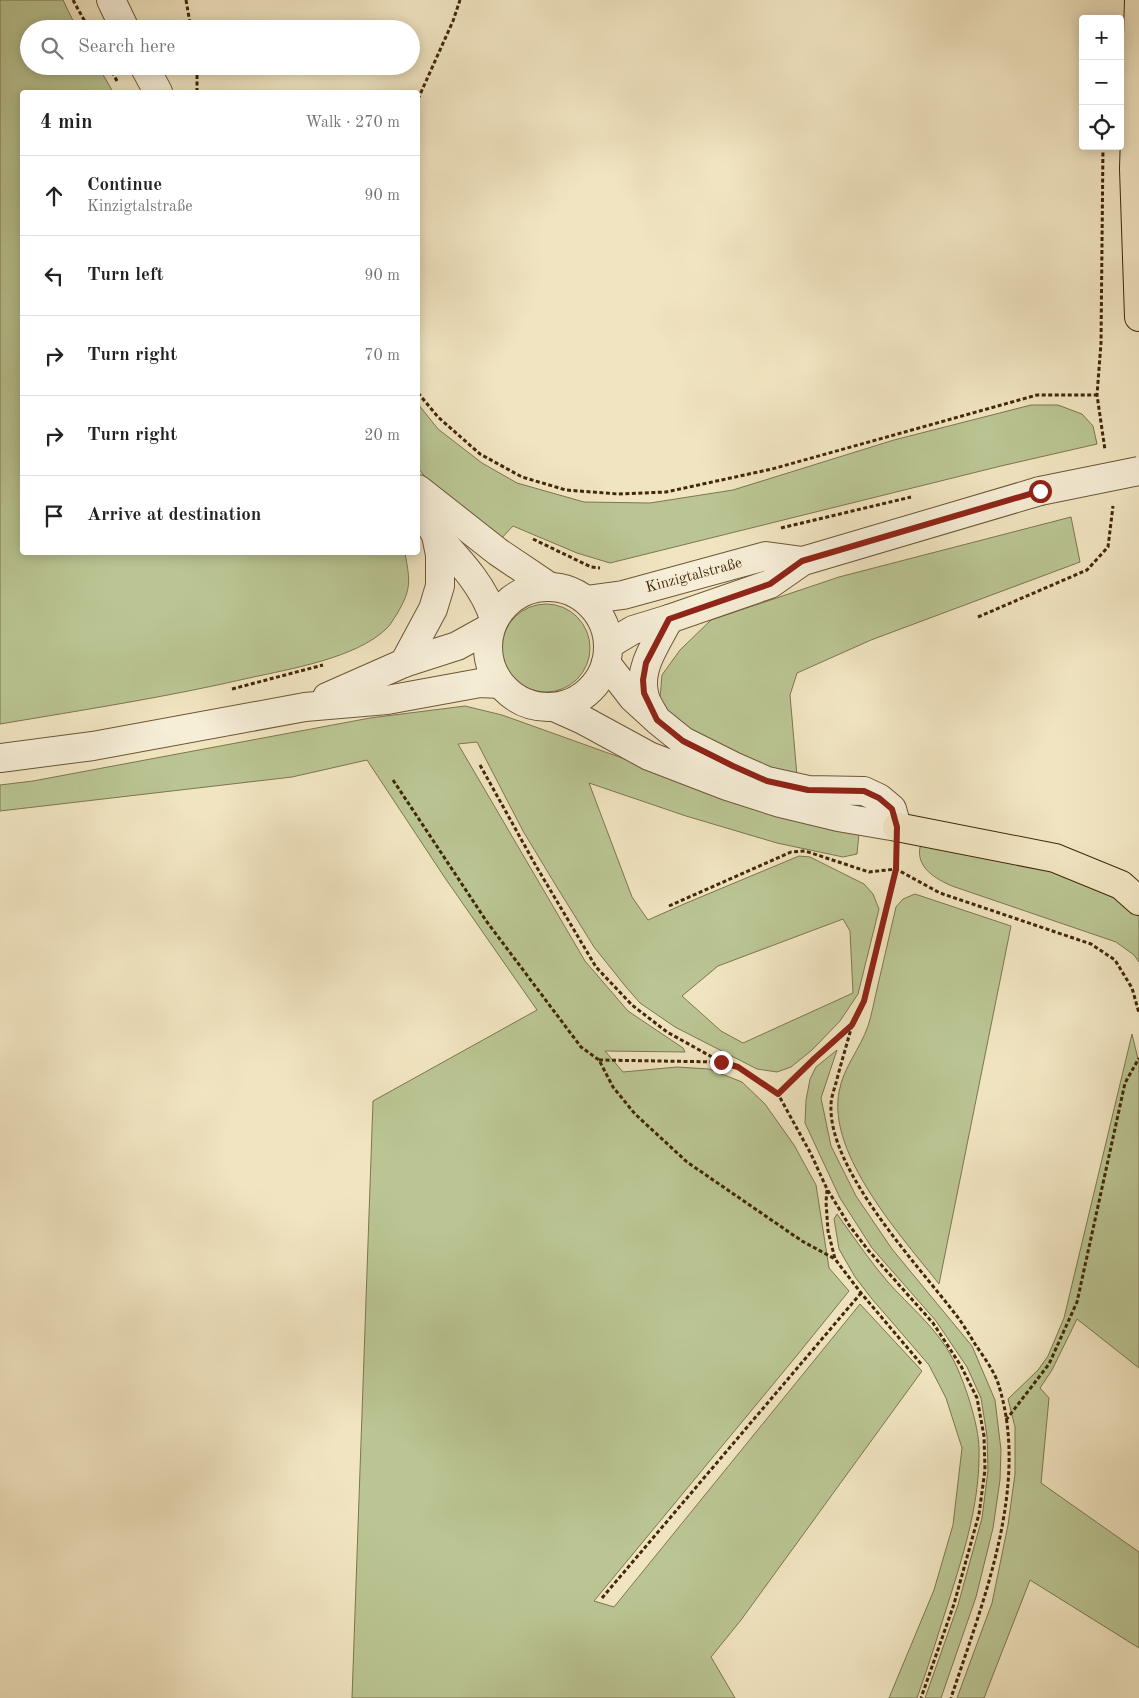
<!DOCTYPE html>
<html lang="en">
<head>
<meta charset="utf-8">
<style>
	:root { --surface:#fff; --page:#f6f6f6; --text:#222; --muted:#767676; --line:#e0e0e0 }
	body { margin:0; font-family:"Old Standard TT",serif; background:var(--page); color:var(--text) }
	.controls { position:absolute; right:15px; top:15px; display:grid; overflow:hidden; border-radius:5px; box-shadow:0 2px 12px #0003 }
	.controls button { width:45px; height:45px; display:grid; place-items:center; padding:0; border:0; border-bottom:1px solid var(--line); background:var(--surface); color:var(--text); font:25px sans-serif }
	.stop { position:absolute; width:15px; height:15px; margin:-11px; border:4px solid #8f2418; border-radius:50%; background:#fff }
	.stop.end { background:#8f2418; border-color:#fff; box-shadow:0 1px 5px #0008 }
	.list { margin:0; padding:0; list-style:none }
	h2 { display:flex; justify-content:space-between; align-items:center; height:65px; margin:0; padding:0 20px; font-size:21px }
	h2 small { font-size:16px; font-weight:400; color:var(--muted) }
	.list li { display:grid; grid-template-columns:32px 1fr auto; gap:15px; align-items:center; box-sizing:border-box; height:80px; padding:0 20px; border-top:1px solid var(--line) }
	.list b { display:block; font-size:19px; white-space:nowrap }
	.list p { margin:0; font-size:16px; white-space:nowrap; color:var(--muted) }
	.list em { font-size:16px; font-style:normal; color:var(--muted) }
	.icon { flex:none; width:28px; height:28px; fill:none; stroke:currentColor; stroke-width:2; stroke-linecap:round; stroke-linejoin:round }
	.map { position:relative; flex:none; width:1139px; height:1698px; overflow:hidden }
	.search { position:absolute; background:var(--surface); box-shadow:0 2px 12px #0003; left:20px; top:20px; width:400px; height:55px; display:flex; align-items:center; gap:12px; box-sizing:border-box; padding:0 18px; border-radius:28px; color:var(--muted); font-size:19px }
	.panel { position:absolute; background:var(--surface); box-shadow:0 2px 12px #0003; left:20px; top:90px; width:400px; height:465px; border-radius:5px }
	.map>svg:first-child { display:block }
</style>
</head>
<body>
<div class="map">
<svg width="1139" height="1698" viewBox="0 0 1139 1698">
	<rect width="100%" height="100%" fill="#f1e5c1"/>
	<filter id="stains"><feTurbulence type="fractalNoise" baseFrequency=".004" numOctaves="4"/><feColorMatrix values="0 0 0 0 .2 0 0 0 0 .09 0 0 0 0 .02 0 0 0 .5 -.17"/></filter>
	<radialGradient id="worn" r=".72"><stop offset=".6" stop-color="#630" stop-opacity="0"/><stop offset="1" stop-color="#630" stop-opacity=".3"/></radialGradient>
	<g fill="#bac593" stroke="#7e764e" fill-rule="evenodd">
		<path d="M0 0H63L77 29H29V66H98L113 92H22V552L405 553C410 581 412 588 397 614 393 619 391 625 386 629 356 658 290 669 249 678 167 697 83 710 0 724Z"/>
		<path d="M418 404 438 429 482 463 517 483 584 502 650 503 733 490 894 440 1031 405H1058L1082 414 1093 426 1097 444 1001 466 610 563 577 553 513 526 498 542 430 483 418 468Z"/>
		<path d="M1071 517 1080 562 871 640 797 673 790 695 797 776 782 775 718 749 667 714 660 698 662 675 680 650 711 620 839 577Z"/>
		<circle cx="546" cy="648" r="44"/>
		<path d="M465 706 502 715 781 815 859 833 857 854 843 857 777 843 686 816 589 783 632 897 648 920 684 904 799 856 810 857 864 884 873 894 879 909 858 994 840 1021 812 1050 791 1067 777 1072 757 1069 675 1027 640 1003 626 987 594 947 555 884 523 831 477 742 458 744 585 961 628 1011 683 1048 685 1052 605 1051 623 1072 677 1067 709 1069 742 1082 765 1104 794 1145 816 1185 829 1268 849 1291 794 1359 594 1601 614 1607 860 1304 922 1371 741 1620 711 1657 735 1698H352L373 1101 537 1010 445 878 367 760 292 777 0 811V785L33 781 370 718ZM843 919 850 931 853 993 743 1043 721 1031 682 996 718 966Z"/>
		<path d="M926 844 1086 878 1139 911V962L1134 955 1116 942 952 886C936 879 916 868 920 847Z"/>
		<path d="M915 894 1011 926 939 1284C903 1238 827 1155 839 1092 843 1068 860 1049 868 1026 872 1014 874 1001 877 989 883 962 890 934 896 907L903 899Z"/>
		<path d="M1132 1034 1139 1063V1368L1077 1319 1052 1370 1040 1388 1049 1398 1041 1483 1139 1552V1648L1030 1580 984 1698H957L992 1603 1008 1525 1015 1474V1427L1008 1399 1038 1370 1048 1356 1064 1318Z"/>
		<path d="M837 1050 821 1098 831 1146 856 1196 892 1249 972 1346 995 1400 1001 1450 1000 1480 993 1528 976 1597 941 1698H925L958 1605 982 1518 988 1470 987 1436 981 1398 967 1367 936 1321 872 1248 840 1198 805 1123 806 1100 810 1079 816 1067Z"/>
		<path d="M837 1214C853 1236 869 1260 887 1281 909 1306 937 1328 953 1359 964 1380 979 1425 979 1449 980 1501 965 1549 950 1597 939 1631 929 1665 917 1698H889L934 1590 953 1525 962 1448 946 1398 929 1365 872 1299 855 1277 839 1249 834 1219Z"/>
	</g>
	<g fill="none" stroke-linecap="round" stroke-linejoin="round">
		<defs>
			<g id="minor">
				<path d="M111 0 125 29"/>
				<path d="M144 66 158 92"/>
				<path d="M418 489 498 552 550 587"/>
				<path d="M436 535C458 559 485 587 494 619"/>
				<circle cx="548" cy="647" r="60"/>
				<path d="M586 600 623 595 766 556 803 561"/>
				<path d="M608 645 633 630 669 619 770 584 803 561 1040 491"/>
				<path d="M404 663 433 609 440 586V555L436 535 418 504"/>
				<path d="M327 697 404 663 457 646 486 630 489 634"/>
				<path d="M554 707 583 720 649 756 727 786 780 803 838 817 897 827 892 809 879 798 864 791 808 790 767 781 733 766 683 741 657 720 633 698 606 663"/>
				<path d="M654 715C650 708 645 701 644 693 638 667 658 641 669 619"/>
				<path d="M0 758 93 746 305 707 387 700 480 683 500 684"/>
			</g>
			<g id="highway">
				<path d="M1139 0 1134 169 1139 317"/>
				<path d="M897 827 1055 858 1121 885 1139 901"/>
			</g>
		</defs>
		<use href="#minor" stroke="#6e5636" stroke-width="30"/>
		<use href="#highway" stroke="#422708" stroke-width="30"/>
		<g stroke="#422708" stroke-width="3" stroke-dasharray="4 2.5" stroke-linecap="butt">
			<path d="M73 0 89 29"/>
			<path d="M186 0 191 29"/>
			<path d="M109 66 117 81"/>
			<path d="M197 92V66"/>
			<path d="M418 99 453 21 460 0"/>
			<path d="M1103 146 1101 343 1097 395 1105 450"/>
			<path d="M418 393 438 417 480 454 522 477 566 490 618 494 666 492 772 469 1037 395H1097"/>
			<path d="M781 528 911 497"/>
			<path d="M533 539 591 567 600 568"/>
			<path d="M978 617 1087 570 1108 547 1113 506"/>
			<path d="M232 689 323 665"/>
			<path d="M480 765 536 866 596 967 632 1005 667 1032 721 1062 737 1067 778 1094 811 1154 827 1189 849 1225 868 1250 933 1323 961 1366 977 1398 984 1436 985 1470 979 1514 954 1604 921 1698"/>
			<path d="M393 780 487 922 581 1047 599 1060 613 1087 635 1114 687 1162 802 1241 835 1259"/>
			<path d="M896 855V869L940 893 1091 944 1115 960 1132 988 1139 1013"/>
			<path d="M669 906 791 852 805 851 869 872 896 869 864 1001 852 1025 815 1057 778 1094"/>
			<path d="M852 1025C847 1044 841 1063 836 1083 834 1090 831 1098 831 1105 828 1170 918 1265 956 1315 963 1324 969 1334 975 1344 983 1356 993 1369 998 1383 1031 1484 983 1601 951 1698"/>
			<path d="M599 1060 721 1062"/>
			<path d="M827 1190 826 1202 828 1231 835 1259 861 1293 922 1365"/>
			<path d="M1006 1420 1049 1364 1077 1302 1125 1083 1139 1058"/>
			<path d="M602 1598 861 1293"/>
		</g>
		<use href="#minor" stroke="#f6eed7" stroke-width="28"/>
		<use href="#highway" stroke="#f1e5c1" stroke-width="28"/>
		<defs>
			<path id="minor-bridge" d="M1040 491 1139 471"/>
		</defs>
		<use href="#minor-bridge" stroke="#6e5636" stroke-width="30" stroke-linecap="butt"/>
		<use href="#minor-bridge" stroke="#f6eed7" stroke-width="28"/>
	</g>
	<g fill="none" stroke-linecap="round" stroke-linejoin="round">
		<path stroke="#8f2418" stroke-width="6" d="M721 1062 738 1067 778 1094 815 1058 852 1025 864 1001 896 869 897 827 892 809 879 798 864 791 808 790 767 781 733 766 683 741 657 720 644 693 643 680 646 663 669 619 770 584 802 561 1040 491"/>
	</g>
	<g text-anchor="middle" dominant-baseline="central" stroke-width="4" stroke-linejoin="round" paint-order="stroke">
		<g font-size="15" fill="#422708" stroke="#f6eed7">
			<text transform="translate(694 576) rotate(-15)">Kinzigtalstraße</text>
		</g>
	</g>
	<rect width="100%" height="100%" filter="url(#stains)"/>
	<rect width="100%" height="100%" fill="url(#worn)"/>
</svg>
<div class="controls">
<button>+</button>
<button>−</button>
<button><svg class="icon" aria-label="locate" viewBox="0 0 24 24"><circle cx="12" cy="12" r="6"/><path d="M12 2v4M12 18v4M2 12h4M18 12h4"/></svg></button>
</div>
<div class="stop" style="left:1040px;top:491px"></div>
<div class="stop end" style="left:721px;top:1062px"></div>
<div class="search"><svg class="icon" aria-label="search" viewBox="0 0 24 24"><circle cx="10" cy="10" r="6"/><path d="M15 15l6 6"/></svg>Search here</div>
<section class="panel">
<h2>4 min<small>Walk · 270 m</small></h2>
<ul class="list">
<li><svg class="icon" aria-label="ahead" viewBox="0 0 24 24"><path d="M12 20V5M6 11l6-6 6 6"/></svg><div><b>Continue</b><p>Kinzigtalstraße</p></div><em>90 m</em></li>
<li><svg class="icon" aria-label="left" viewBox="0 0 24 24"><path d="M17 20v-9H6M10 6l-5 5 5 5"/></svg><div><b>Turn left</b></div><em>90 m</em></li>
<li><svg class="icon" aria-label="right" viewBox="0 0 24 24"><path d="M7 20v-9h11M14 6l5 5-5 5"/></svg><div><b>Turn right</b></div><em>70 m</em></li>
<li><svg class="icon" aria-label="right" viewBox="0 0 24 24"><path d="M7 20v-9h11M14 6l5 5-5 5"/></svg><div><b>Turn right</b></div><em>20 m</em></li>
<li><svg class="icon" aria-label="arrive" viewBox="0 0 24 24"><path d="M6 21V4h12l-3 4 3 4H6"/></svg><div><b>Arrive at destination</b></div></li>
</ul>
</section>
</div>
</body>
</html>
